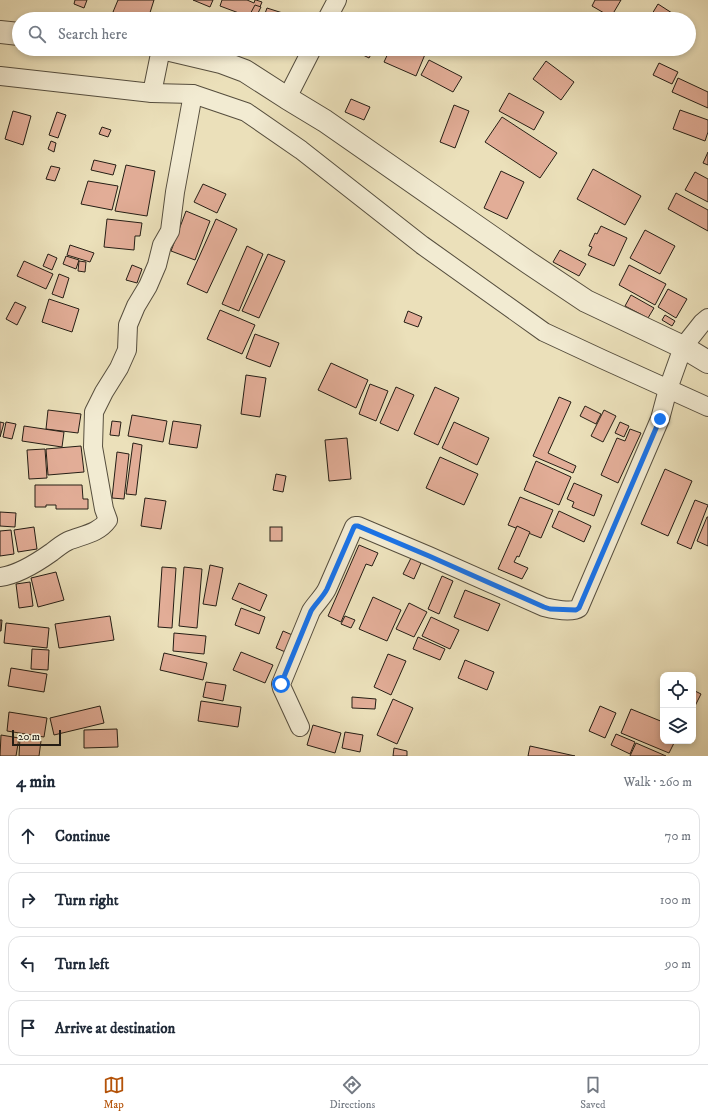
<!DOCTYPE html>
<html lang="en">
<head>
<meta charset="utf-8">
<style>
	:root { --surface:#fff; --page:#f2f2f3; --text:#1f2937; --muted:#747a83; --line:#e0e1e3; --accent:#b45309 }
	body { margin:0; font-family:"IM FELL DW Pica",serif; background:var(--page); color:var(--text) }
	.controls { position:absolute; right:12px; bottom:12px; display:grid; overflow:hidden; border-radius:8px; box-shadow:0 2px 6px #0003 }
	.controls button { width:36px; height:36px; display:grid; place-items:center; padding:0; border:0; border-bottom:1px solid var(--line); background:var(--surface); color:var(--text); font:20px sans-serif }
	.scale { position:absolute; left:12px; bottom:10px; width:49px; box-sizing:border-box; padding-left:4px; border:2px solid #251e15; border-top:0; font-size:11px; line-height:14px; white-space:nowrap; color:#251e15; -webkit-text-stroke:3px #f2ebd2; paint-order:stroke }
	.stop { position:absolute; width:12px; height:12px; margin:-9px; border:3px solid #1a73e8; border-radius:50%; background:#fff }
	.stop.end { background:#1a73e8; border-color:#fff; box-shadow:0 1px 4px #0008 }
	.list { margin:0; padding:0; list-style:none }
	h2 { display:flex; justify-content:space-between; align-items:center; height:52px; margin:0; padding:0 16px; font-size:17px }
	h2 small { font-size:13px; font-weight:400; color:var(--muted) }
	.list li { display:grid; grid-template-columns:26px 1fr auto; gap:12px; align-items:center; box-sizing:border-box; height:56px; margin:0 8px 8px; padding:0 8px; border:1px solid var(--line); border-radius:12px }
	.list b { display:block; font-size:15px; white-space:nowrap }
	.list em { font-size:13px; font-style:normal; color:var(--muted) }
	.icon { flex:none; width:22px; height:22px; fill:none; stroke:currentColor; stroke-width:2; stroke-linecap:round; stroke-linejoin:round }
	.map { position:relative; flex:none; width:708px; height:756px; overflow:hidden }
	.search { position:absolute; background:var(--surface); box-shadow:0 2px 6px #0003; left:12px; right:12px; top:12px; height:44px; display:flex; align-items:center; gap:10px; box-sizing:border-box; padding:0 14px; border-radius:22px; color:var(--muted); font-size:15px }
	.sheet { height:308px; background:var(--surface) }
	nav { display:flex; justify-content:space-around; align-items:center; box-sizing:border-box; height:56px; border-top:1px solid var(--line); background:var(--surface); font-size:11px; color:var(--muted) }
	nav a { display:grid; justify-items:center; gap:2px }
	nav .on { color:var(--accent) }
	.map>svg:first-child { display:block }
</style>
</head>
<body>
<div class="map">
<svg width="708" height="756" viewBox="0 0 708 756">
	<rect width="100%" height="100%" fill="#ebe0ba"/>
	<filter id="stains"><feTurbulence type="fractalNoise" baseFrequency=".005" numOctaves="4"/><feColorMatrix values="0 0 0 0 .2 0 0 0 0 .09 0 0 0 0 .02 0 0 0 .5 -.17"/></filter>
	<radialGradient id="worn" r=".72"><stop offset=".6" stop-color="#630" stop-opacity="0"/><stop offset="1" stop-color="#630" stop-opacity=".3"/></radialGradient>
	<g fill="#e2ad97" stroke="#251e15">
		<path d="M75 0H87L84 8 74 4Z"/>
		<path d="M118 0H154L148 19H133L113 12Z"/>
		<path d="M193 0H213L210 7Z"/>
		<path d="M222 0H247L254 3 255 0H256L262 2 255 19 220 6Z"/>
		<path d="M595 0H621L611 17 592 6Z"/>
		<path d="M658 4 672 13 668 19H649Z"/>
		<path d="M255 5 261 7 255 19H252L248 18Z"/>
		<path d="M267 8 292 16 291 19H263Z"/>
		<path d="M359 49H374L369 58 357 52Z"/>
		<path d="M390 49H420L426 52 416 76 384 62Z"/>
		<path d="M429 60 462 77 453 92 421 75Z"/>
		<path d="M546 61 574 82 561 100 533 79Z"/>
		<path d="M659 63 678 72 672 84 653 75Z"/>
		<path d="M678 78 708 92V108L672 92Z"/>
		<path d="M509 93 544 112 534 130 499 111Z"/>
		<path d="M351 99 370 107 364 120 345 112Z"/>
		<path d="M454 105 469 111 455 148 440 142Z"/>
		<path d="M680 110 708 120V132L705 141 673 129Z"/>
		<path d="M13 111 31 116 23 145 5 139Z"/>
		<path d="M57 112 66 115 58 138 49 135Z"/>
		<path d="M502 117 557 153 540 178 485 142Z"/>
		<path d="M102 127 111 130 108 137 99 134Z"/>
		<path d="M51 141 56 143 54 152 48 149Z"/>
		<path d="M708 152V165L703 163Z"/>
		<path d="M94 160 116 165 113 175 91 170Z"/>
		<path d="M126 165 155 171 147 216 115 211Z"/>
		<path d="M51 166 60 168 55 181 46 179Z"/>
		<path d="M593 169 641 196 625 225 577 199Z"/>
		<path d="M501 171 524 182 507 219 484 208Z"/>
		<path d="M695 172 708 179V202L685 190Z"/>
		<path d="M88 181 118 186 112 210 81 204Z"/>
		<path d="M203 184 226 194 217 213 194 202Z"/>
		<path d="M676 193 708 210V231L668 209Z"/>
		<path d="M186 211 210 221 195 260 171 251Z"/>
		<path d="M107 219 142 223 140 236H135L134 250 104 247Z"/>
		<path d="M216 219 237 229 207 293 187 284Z"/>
		<path d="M601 226 627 238 614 266 588 255 592 247 589 246 595 233 597 234Z"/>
		<path d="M645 230 675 246 660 274 630 258Z"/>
		<path d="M70 245 94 253 90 262 67 255Z"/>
		<path d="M247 246 263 254 239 311 222 304Z"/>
		<path d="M560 250 586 264 579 276 553 262Z"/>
		<path d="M48 254 57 258 52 270 43 266Z"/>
		<path d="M268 254 285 261 259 318 242 311Z"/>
		<path d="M66 256 79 260 76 269 63 264Z"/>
		<path d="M24 261 53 274 46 289 17 276Z"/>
		<path d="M79 261 86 262 85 272 78 271Z"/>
		<path d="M132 265 142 269 137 283 126 280Z"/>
		<path d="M629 265 666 284 655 305 619 285Z"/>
		<path d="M59 274 69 278 63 298 52 294Z"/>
		<path d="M668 289 687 299 676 318 658 307Z"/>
		<path d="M631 295 654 308 648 318 625 306Z"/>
		<path d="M49 299 79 309 72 332 42 322Z"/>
		<path d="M15 302 26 307 17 325 6 319Z"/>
		<path d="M220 310 255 325 242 354 207 339Z"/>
		<path d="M408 311 422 317 418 327 404 322Z"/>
		<path d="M665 315 675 321 672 326 662 320Z"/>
		<path d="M255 334 279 343 270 367 246 358Z"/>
		<path d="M331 363 368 380 356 408 318 390Z"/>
		<path d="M246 375 266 378 260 417 241 414Z"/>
		<path d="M370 384 388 391 376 421 359 414Z"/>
		<path d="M396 387 414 395 398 431 380 423Z"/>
		<path d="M435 387 459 398 438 445 414 434Z"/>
		<path d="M559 397 571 402 548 453 576 466 573 473 533 456Z"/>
		<path d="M585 406 601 414 596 424 580 416Z"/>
		<path d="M48 410 81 414 78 433 46 429Z"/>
		<path d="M604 410 616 416 603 442 591 436Z"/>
		<path d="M132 415 167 421 163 442 128 436Z"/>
		<path d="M112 421 121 422 119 436 110 435Z"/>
		<path d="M173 421 201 425 197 448 169 444Z"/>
		<path d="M0 422 4 423 0 437Z"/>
		<path d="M6 422 16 424 12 439 3 437Z"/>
		<path d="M454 422 489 438 477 465 442 448Z"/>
		<path d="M620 422 629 426 624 437 615 433Z"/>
		<path d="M24 426 64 432 62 447 22 441Z"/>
		<path d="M630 429 641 433 618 483 601 475 617 438 625 441Z"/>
		<path d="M347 438 351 479 329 481 325 440Z"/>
		<path d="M133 443 142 445 136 495 126 494Z"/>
		<path d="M81 446 84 472 48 475 46 449Z"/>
		<path d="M45 449 47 478 29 479 27 450Z"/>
		<path d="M117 452 129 454 124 499 112 498Z"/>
		<path d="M440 457 478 474 464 505 426 488Z"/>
		<path d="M536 461 571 477 559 505 524 490Z"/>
		<path d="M665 469 692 481 668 536 641 524Z"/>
		<path d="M276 474 286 476 283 492 273 490Z"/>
		<path d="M574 483 602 495 594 516 572 507 574 502 567 499Z"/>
		<path d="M35 485H82L83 499H88V509H56V505H46V507H35Z"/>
		<path d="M520 497 553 510 541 538 508 525Z"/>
		<path d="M145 498 166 501 161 529 141 526Z"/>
		<path d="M695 500 708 505 691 549 677 543Z"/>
		<path d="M559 511 591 526 584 542 552 527Z"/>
		<path d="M0 512 16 513 15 527 0 526Z"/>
		<path d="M707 517H708V546L697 541Z"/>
		<path d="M517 526 530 532 519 557 517 556 514 562 528 568 522 579 498 569Z"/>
		<path d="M34 527 37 549 18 552 14 530Z"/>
		<rect x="270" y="527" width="12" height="14"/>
		<path d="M11 530 14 554 0 556V531Z"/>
		<path d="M359 545 378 553 372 566 366 564 341 622 328 616Z"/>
		<path d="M411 558 421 563 414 579 403 574Z"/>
		<path d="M210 565 223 568 216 606 203 604Z"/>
		<path d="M162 567 176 568 172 628 158 627Z"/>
		<path d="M184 567 202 569 197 628 179 626Z"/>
		<path d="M56 572 64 600 38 607 31 578Z"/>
		<path d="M442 576 453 581 439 614 428 609Z"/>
		<path d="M30 582 33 606 19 608 16 584Z"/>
		<path d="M239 583 267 595 260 611 232 599Z"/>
		<path d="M465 590 500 604 488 631 454 617Z"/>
		<path d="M373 597 401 610 387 641 359 629Z"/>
		<path d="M409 603 427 612 414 637 396 629Z"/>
		<path d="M241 608 265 617 259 634 235 625Z"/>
		<path d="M110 616 114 640 59 648 55 624Z"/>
		<path d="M345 616 355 620 351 628 341 624Z"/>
		<path d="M431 617 459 630 450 649 422 636Z"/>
		<path d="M0 620H2L1 631H0Z"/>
		<path d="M6 623 49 628 47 648 4 643Z"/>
		<path d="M283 631 297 637 290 654 276 648Z"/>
		<path d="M174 633 206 636 204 654 173 651Z"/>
		<path d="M418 637 445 649 440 660 413 649Z"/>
		<path d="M32 649 49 650 48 670 31 669Z"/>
		<path d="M241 652 273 665 265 683 233 670Z"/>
		<path d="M164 653 207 663 203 680 160 670Z"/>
		<path d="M388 654 406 661 391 695 374 687Z"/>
		<path d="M465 660 494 672 487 690 458 678Z"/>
		<path d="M11 668 47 674 44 692 8 686Z"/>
		<path d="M206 682 226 685 223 701 203 697Z"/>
		<path d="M693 690 701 694 693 710Z"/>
		<path d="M352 697 376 699 375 709 352 708Z"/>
		<path d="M393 699 413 708 397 744 377 735Z"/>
		<path d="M201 701 241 707 238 727 198 721Z"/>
		<path d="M100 706 104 723 54 735 50 718Z"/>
		<path d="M600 706 616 713 605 738 589 731Z"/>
		<path d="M631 709 663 722V741H675L669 753 621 733Z"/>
		<path d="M9 712 47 718 44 737 7 731Z"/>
		<path d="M313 725 341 733 335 753 307 745Z"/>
		<path d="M117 729 118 747 84 748V730Z"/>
		<path d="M345 732 363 735 360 752 342 748Z"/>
		<path d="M616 734 635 742 630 754 611 745Z"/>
		<path d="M1 735 19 738 16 756H0Z"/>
		<path d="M20 738 41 741 39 756H19Z"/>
		<path d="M636 743 666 756H630Z"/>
		<path d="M530 746 575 756H528Z"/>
		<path d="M394 748 407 751V756H393Z"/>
	</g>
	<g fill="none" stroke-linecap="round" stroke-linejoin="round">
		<defs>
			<g id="minor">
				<path d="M327 19 337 0"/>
				<path d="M0 76 152 93 161 49"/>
				<path d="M193 94 246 112 301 150 422 245 544 332 602 359 708 407"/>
				<path d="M287 98 312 49"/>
				<path d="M0 577C18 575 38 562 52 552 57 548 62 544 68 541 82 535 98 534 108 520L104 509 93 447 94 412 104 392 119 368 127 350 128 325 136 306 148 286 157 265 162 245 170 231 175 192 193 94 152 93"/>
				<path d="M300 727 282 688 281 684 311 611C316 603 323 597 327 589L354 527 355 526H358L429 556 544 607C552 609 572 613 579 608L660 419 668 389 683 347 702 323 708 318"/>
			</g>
			<g id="tertiary">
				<path d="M0 32 19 34"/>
				<path d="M166 49 221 62 245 71 287 98 325 121 529 263 586 301 683 347 708 362"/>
			</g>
		</defs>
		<use href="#minor" stroke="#564e3e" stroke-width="20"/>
		<use href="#tertiary" stroke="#564e3e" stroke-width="24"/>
		<use href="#minor" stroke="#f2ebd2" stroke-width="18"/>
		<use href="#tertiary" stroke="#f2ebd2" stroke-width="22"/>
	</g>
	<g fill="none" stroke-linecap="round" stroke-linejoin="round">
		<path stroke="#1a73e8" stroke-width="5" d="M281 684 311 611C316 603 323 597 327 589L354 527 355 526H358L429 556 544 607 550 609 576 610 579 608 660 419"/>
	</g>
	<rect width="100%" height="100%" filter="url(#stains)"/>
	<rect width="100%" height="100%" fill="url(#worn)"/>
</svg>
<div class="controls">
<button><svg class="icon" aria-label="locate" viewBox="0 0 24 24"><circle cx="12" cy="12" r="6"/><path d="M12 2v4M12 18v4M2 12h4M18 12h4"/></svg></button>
<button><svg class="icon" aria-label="layers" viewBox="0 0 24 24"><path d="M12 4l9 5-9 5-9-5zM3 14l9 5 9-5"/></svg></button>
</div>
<div class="scale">20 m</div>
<div class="stop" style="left:281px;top:684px"></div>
<div class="stop end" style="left:660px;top:419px"></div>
<div class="search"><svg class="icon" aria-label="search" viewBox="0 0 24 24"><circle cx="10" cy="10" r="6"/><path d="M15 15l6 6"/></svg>Search here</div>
</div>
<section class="sheet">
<h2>4 min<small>Walk · 260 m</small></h2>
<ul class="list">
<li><svg class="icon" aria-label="ahead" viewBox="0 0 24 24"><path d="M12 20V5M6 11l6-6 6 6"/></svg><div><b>Continue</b></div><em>70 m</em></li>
<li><svg class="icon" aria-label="right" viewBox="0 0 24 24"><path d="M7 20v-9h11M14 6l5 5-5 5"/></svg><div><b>Turn right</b></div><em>100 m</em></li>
<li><svg class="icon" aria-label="left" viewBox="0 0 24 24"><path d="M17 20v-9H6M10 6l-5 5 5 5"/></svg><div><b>Turn left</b></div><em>90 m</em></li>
<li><svg class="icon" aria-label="arrive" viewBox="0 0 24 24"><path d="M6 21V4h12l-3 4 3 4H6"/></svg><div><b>Arrive at destination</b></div></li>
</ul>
</section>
<nav>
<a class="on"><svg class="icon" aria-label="map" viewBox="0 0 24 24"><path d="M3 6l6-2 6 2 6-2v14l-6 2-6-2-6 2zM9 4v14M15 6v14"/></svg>Map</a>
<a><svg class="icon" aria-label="directions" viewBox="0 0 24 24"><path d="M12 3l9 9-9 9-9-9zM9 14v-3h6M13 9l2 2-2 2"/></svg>Directions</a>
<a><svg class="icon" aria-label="saved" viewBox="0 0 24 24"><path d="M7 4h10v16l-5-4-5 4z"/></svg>Saved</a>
</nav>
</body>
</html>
